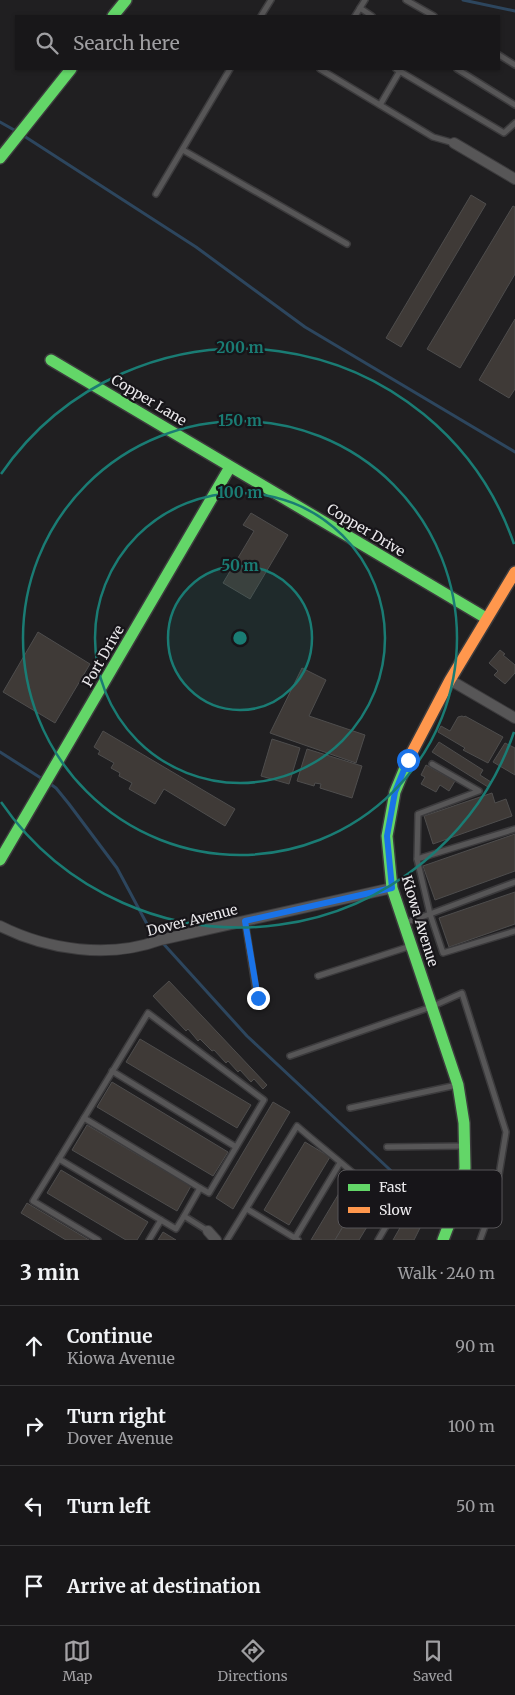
<!DOCTYPE html>
<html lang="en">
<head>
<meta charset="utf-8">
<style>
	:root { --surface:#181719; --page:#212022; --text:#f1f3f6; --muted:#9f9fa2; --line:#363638; --accent:#a4a2a5 }
	body { margin:0; font-family:Merriweather,serif; background:var(--page); color:var(--text) }
	.stop { position:absolute; width:15px; height:15px; margin:-11px; border:4px solid #1a73e8; border-radius:50%; background:#fff }
	.stop.end { background:#1a73e8; border-color:#fff; box-shadow:0 1px 5px #0008 }
	.list { margin:0; padding:0; list-style:none }
	h2 { display:flex; justify-content:space-between; align-items:center; height:65px; margin:0; padding:0 20px; font-size:21px }
	h2 small { font-size:16px; font-weight:400; color:var(--muted) }
	.list li { display:grid; grid-template-columns:32px 1fr auto; gap:15px; align-items:center; box-sizing:border-box; height:80px; padding:0 20px; border-top:1px solid var(--line) }
	.list b { display:block; font-size:19px; white-space:nowrap }
	.list p { margin:0; font-size:16px; white-space:nowrap; color:var(--muted) }
	.list em { font-size:16px; font-style:normal; color:var(--muted) }
	.icon { flex:none; width:28px; height:28px; fill:none; stroke:currentColor; stroke-width:2; stroke-linecap:round; stroke-linejoin:round }
	.map { position:relative; flex:none; width:515px; height:1240px; overflow:hidden }
	.search { position:absolute; background:var(--surface); box-shadow:0 1px 4px #0004; left:15px; right:15px; top:15px; height:55px; display:flex; align-items:center; gap:12px; box-sizing:border-box; padding:0 18px; border-radius:0px; color:var(--muted); font-size:19px }
	.sheet { height:385px; background:var(--surface) }
	nav { display:flex; justify-content:space-around; align-items:center; box-sizing:border-box; height:70px; border-top:1px solid var(--line); background:var(--surface); font-size:14px; color:var(--muted) }
	nav a { display:grid; justify-items:center; gap:2px }
	nav .on { color:var(--accent) }
	.map>svg:first-child { display:block }
</style>
</head>
<body>
<div class="map">
<svg width="515" height="1240" viewBox="0 0 515 1240">
	<rect width="100%" height="100%" fill="#201f21"/>
	<g fill="none" stroke-linecap="round" stroke-linejoin="round">
		<g stroke="#2d465e" stroke-width="3">
			<path d="M463 0 515 11"/>
			<path d="M0 122 16 131"/>
			<path d="M24 136 196 247 305 327 515 452"/>
			<path d="M0 752 44 780"/>
			<path d="M49 783 56 788 69 804 117 868 148 926 160 940 247 1036 434 1211"/>
		</g>
	</g>
	<g fill="#3f3a37" stroke="#4e4d4d">
		<path d="M471 195 486 204 401 347 386 338Z"/>
		<path d="M513 206 515 207V274L460 368 427 349Z"/>
		<path d="M515 319V389L509 398 479 380Z"/>
		<path d="M251 513 288 535 250 599 223 583 254 531 243 525Z"/>
		<path d="M38 632 90 664 55 723 3 692Z"/>
		<path d="M500 650 505 654 503 655 515 665V673L505 684 494 675 498 671 489 663Z"/>
		<path d="M302 668 326 680 309 716 365 735 356 763 270 733Z"/>
		<path d="M462 716 464 717 465 716 503 737 488 763 463 750 465 748 438 732 441 726 450 731 458 717Z"/>
		<path d="M103 731 235 809 225 826 164 789 155 804 129 789 132 783 119 776 120 773 111 768 114 763 98 754 100 751 94 747Z"/>
		<path d="M272 739 300 748 289 784 261 776Z"/>
		<path d="M439 742 483 770 480 775 491 782 488 787 432 752Z"/>
		<path d="M505 743 515 748V775L493 762Z"/>
		<path d="M307 749 362 766 352 798 320 788 321 784 315 783 314 786 297 781Z"/>
		<path d="M426 765 455 781 449 791 440 785 436 792 421 784 425 777 421 775Z"/>
		<path d="M492 793 495 803 506 799 512 816 433 844 424 816Z"/>
		<path d="M515 834V871L435 900 423 866Z"/>
		<path d="M515 892V924L449 947 439 918Z"/>
		<path d="M169 981 267 1085 263 1089 254 1079 251 1082 240 1070 238 1072 228 1061 226 1063 214 1050 212 1051 200 1039 198 1041 188 1029 186 1031 153 996Z"/>
		<path d="M140 1039 251 1105 237 1128 126 1062Z"/>
		<path d="M112 1082 228 1152 213 1176 97 1107Z"/>
		<path d="M273 1102 290 1112 233 1209 216 1198Z"/>
		<path d="M87 1125 191 1186 177 1211 72 1150Z"/>
		<path d="M305 1142 330 1157 289 1225 264 1210Z"/>
		<path d="M61 1170 148 1222 137 1240H126L47 1193Z"/>
		<path d="M350 1175 367 1186 335 1240H311Z"/>
		<path d="M364 1191 382 1202 359 1240H335Z"/>
		<path d="M27 1203 89 1240H66L21 1213Z"/>
		<path d="M405 1219 420 1228 414 1240H393Z"/>
		<path d="M163 1232 176 1240H158Z"/>
	</g>
	<g fill="none" stroke-linecap="round" stroke-linejoin="round">
		<defs>
			<g id="lane">
				<path d="M406 0 434 16"/>
				<path d="M360 8 372 16"/>
				<path d="M261 16 271 0"/>
				<path d="M355 16 365 0"/>
				<path d="M499 55 515 65"/>
				<path d="M320 69 433 137 454 143"/>
				<path d="M396 69 504 133 515 123"/>
				<path d="M457 69 515 105"/>
				<path d="M380 105 401 69"/>
				<path d="M183 150 347 244"/>
				<path d="M156 194 230 69"/>
				<path d="M515 829 417 859 430 914 515 882"/>
				<path d="M417 859 418 814 479 791 432 764"/>
				<path d="M245 921 257 998"/>
				<path d="M404 923 430 914 443 953 515 931"/>
				<path d="M318 976 411 946"/>
				<path d="M290 1056 431 1007 462 993 506 1132 495 1199"/>
				<path d="M112 1071 236 1147"/>
				<path d="M350 1108 457 1085"/>
				<path d="M84 1118 200 1188"/>
				<path d="M387 1147 464 1146"/>
				<path d="M59 1159 148 1013 264 1100 209 1193 200 1188 184 1216"/>
				<path d="M461 1190 495 1199 480 1240"/>
				<path d="M247 1209 298 1240"/>
				<path d="M295 1238 340 1163"/>
				<path d="M98 1240 33 1201 59 1159 176 1229 184 1216 208 1231"/>
				<path d="M149 1240 161 1220"/>
				<path d="M227 1240 297 1126C329 1154 365 1180 395 1211L378 1240"/>
			</g>
			<g id="street">
				<path d="M454 143 515 179"/>
				<path d="M450 680 515 718"/>
				<path d="M0 926C48 950 109 959 160 940L392 888"/>
				<path d="M208 1231 216 1240"/>
			</g>
			<g id="fast">
				<path d="M113 16 126 0"/>
				<path d="M0 158 71 69"/>
				<path d="M51 360 486 618"/>
				<path d="M409 758 395 792 387 836 392 888 458 1085 464 1123 465 1168 459 1198 443 1240"/>
				<path d="M0 860 230 467"/>
			</g>
			<path id="slow" d="M409 758 450 680 515 572"/>
		</defs>
		<use href="#lane" stroke="#3c3b3d" stroke-width="8"/>
		<use href="#street" stroke="#3c3b3d" stroke-width="12"/>
		<use href="#fast" stroke="#3c3b3d" stroke-width="14"/>
		<use href="#slow" stroke="#3c3b3d" stroke-width="14"/>
		<use href="#lane" stroke="#575657" stroke-width="5"/>
		<use href="#street" stroke="#575657" stroke-width="10"/>
		<use href="#fast" stroke="#63d668" stroke-width="11"/>
		<use href="#slow" stroke="#ff974d" stroke-width="11"/>
	</g>
	<g fill="none" stroke-linecap="round" stroke-linejoin="round">
		<path stroke="#1a73e8" stroke-width="6" d="M258 998 245 921 392 888 387 836 395 792 408 760"/>
	</g>
	<circle cx="240" cy="638" r="72" fill="#1a7c74" fill-opacity=".12"/>
	<g fill="none" stroke="#1a7c74" stroke-width="2.5">
		<circle cx="240" cy="638" r="72"/>
		<circle cx="240" cy="638" r="145"/>
		<circle cx="240" cy="638" r="217"/>
		<path d="M514 732A290 290 0 0 1 1 802M1 474A290 290 0 0 1 514 544"/>
	</g>
	<g text-anchor="middle" dominant-baseline="central" stroke-width="4.5" stroke-linejoin="round" paint-order="stroke">
		<g font-size="14" fill="#ebe9ec" stroke="#171519">
			<text transform="translate(149 400) rotate(31)">Copper Lane</text>
			<text transform="translate(366 530) rotate(31)">Copper Drive</text>
			<text transform="translate(103 656) rotate(-60)">Port Drive</text>
			<text transform="translate(192 920) rotate(-14)">Dover Avenue</text>
			<text transform="translate(420 921) rotate(73)">Kiowa Avenue</text>
		</g>
	</g>
	<rect x="338" y="1170" width="164" height="58" rx="8" fill="#171519" stroke="#575558" stroke-width="1"/>
	<rect x="348" y="1184" width="22" height="7" fill="#63d668"/>
	<rect x="348" y="1207" width="22" height="6" fill="#ff974d"/>
	<g font-size="14" fill="#ebe9ec">
		<text x="379" y="1192">Fast</text>
		<text x="379" y="1215">Slow</text>
	</g>
	<circle cx="240" cy="638" r="8" fill="#1a7c74" stroke="#171519" stroke-width="2.5"/>
	<g font-size="15" text-anchor="middle" font-weight="bold" fill="#1a7c74" stroke="#171519" stroke-width="4.5" stroke-linejoin="round" paint-order="stroke">
		<text x="240" y="353">200 m</text>
		<text x="240" y="426">150 m</text>
		<text x="240" y="498">100 m</text>
		<text x="240" y="571">50 m</text>
	</g>
</svg>
<div class="stop" style="left:408px;top:760px"></div>
<div class="stop end" style="left:258px;top:998px"></div>
<div class="search"><svg class="icon" aria-label="search" viewBox="0 0 24 24"><circle cx="10" cy="10" r="6"/><path d="M15 15l6 6"/></svg>Search here</div>
</div>
<section class="sheet">
<h2>3 min<small>Walk · 240 m</small></h2>
<ul class="list">
<li><svg class="icon" aria-label="ahead" viewBox="0 0 24 24"><path d="M12 20V5M6 11l6-6 6 6"/></svg><div><b>Continue</b><p>Kiowa Avenue</p></div><em>90 m</em></li>
<li><svg class="icon" aria-label="right" viewBox="0 0 24 24"><path d="M7 20v-9h11M14 6l5 5-5 5"/></svg><div><b>Turn right</b><p>Dover Avenue</p></div><em>100 m</em></li>
<li><svg class="icon" aria-label="left" viewBox="0 0 24 24"><path d="M17 20v-9H6M10 6l-5 5 5 5"/></svg><div><b>Turn left</b></div><em>50 m</em></li>
<li><svg class="icon" aria-label="arrive" viewBox="0 0 24 24"><path d="M6 21V4h12l-3 4 3 4H6"/></svg><div><b>Arrive at destination</b></div></li>
</ul>
</section>
<nav>
<a class="on"><svg class="icon" aria-label="map" viewBox="0 0 24 24"><path d="M3 6l6-2 6 2 6-2v14l-6 2-6-2-6 2zM9 4v14M15 6v14"/></svg>Map</a>
<a><svg class="icon" aria-label="directions" viewBox="0 0 24 24"><path d="M12 3l9 9-9 9-9-9zM9 14v-3h6M13 9l2 2-2 2"/></svg>Directions</a>
<a><svg class="icon" aria-label="saved" viewBox="0 0 24 24"><path d="M7 4h10v16l-5-4-5 4z"/></svg>Saved</a>
</nav>
</body>
</html>
